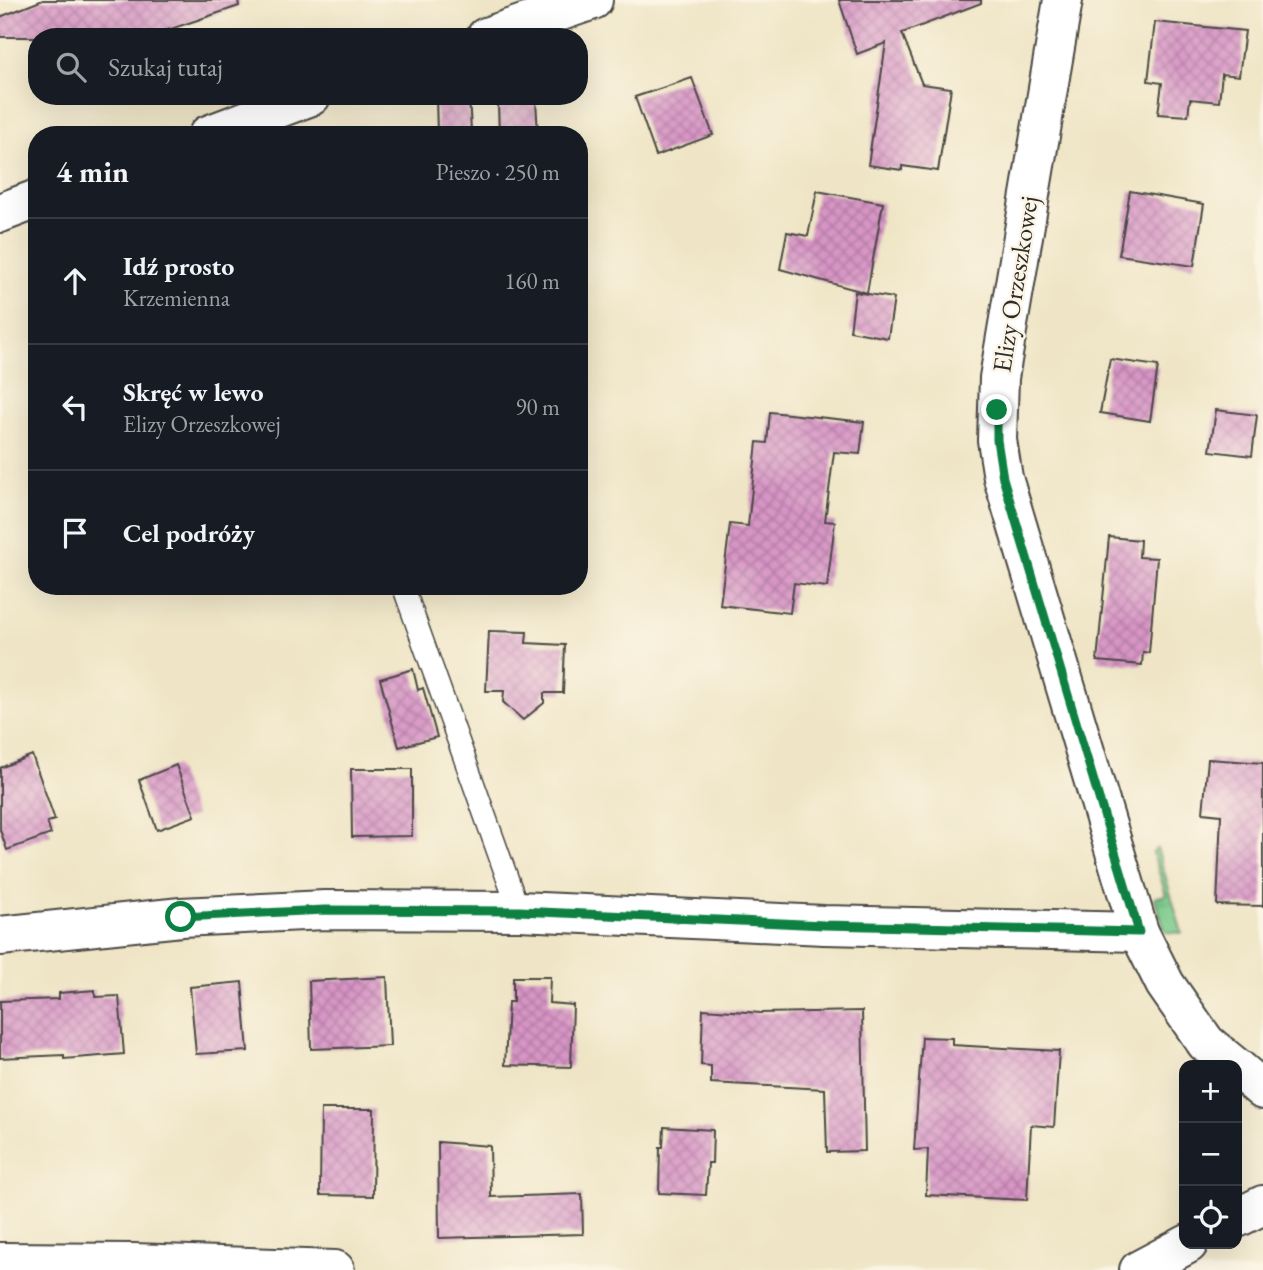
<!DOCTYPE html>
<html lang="pl">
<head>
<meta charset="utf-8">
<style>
	:root { --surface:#171b24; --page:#20242c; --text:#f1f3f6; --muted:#9ea1a6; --line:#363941 }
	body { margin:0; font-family:"EB Garamond",serif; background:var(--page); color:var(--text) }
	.controls { position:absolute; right:21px; bottom:21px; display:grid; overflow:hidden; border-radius:14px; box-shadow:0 7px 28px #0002 }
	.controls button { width:63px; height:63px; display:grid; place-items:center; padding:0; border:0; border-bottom:2px solid var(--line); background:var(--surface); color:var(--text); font:35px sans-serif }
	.stop { position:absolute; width:21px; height:21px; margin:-16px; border:5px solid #0b8043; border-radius:50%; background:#fff }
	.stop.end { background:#0b8043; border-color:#fff; box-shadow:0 2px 7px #0008 }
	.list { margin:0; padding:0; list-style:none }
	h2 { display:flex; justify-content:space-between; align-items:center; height:91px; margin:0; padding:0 28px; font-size:30px }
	h2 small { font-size:23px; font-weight:400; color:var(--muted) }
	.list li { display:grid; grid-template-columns:46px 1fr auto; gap:21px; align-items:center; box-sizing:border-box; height:126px; padding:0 28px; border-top:2px solid var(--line) }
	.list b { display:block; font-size:26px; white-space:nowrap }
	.list p { margin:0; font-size:23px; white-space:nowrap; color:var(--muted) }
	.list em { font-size:23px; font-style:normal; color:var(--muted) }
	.icon { flex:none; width:38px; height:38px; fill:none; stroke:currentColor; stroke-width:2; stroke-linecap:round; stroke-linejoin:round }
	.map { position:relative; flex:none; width:1263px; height:1270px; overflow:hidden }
	.search { position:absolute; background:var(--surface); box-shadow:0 7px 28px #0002; left:28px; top:28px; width:560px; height:77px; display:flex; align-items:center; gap:18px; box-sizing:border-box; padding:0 24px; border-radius:28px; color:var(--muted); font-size:26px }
	.panel { position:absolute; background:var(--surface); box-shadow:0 7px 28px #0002; left:28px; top:126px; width:560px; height:469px; border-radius:28px }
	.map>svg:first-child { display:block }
</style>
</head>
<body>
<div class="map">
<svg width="1263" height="1270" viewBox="0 0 1263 1270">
	<defs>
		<pattern id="grass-tufts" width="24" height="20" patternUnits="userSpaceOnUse" patternTransform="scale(1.75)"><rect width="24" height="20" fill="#79ca8b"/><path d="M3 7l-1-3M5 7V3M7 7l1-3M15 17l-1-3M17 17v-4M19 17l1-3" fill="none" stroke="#63a472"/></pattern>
		<pattern id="building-cross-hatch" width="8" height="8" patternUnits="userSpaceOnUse" patternTransform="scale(1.75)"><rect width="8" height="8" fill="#d895c6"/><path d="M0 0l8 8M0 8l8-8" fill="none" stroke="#af7aa1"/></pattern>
	</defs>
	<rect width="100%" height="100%" fill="#fcf5e5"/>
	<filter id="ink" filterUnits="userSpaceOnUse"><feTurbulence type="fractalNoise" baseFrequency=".0143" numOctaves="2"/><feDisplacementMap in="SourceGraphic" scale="14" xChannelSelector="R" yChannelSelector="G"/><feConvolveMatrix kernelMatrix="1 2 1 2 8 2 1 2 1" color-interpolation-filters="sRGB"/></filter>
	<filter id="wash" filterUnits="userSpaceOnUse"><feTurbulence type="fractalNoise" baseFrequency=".00686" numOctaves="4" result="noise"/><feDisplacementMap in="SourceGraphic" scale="28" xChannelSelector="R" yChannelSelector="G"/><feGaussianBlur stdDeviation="1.57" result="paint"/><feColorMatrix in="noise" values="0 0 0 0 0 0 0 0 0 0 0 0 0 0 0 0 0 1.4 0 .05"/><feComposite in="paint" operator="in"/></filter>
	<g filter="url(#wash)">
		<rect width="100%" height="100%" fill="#efe5c6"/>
		<path fill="url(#grass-tufts)" stroke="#527a5b" stroke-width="2" d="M1157 848 1182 933 1166 932 1154 898 1166 895 1153 853Z"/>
		<g id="blocks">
			<g fill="url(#building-cross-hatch)">
				<path d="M43 0H238L239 6 147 37H0V17Z"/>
				<path d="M839 0H981V3L902 33 922 84 951 88 938 171 902 166V170L868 165 886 43 857 54Z"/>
				<path d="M1155 22 1245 31 1239 76 1222 74 1219 102 1190 99 1188 116 1158 114 1162 83 1148 81Z"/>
				<path d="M692 78 713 135 656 156 635 97Z"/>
				<path d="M469 96 471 131 437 133 436 98Z"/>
				<path d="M536 100 538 135H499L498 102Z"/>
				<path d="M817 191 883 203 867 293 780 269 787 232 808 236Z"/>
				<path d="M1130 191 1204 204 1194 266 1119 255Z"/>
				<path d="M855 292 894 298 888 338 850 331Z"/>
				<path d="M1110 359 1158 366 1150 421 1100 413Z"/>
				<path d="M1216 410 1257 415 1252 456 1210 451Z"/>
				<path d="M770 412 864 422 860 454 834 452 825 521 835 522 827 587 794 583 790 613 720 605 730 524 748 526 757 442 767 443Z"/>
				<path d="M1109 537 1140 540 1139 557 1157 558 1149 653 1143 652 1142 665 1097 661Z"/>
				<path d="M489 631 527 632 526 643 565 645 563 693H544V703L523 720 503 702 504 691H486Z"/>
				<path d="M413 669 418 690 423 688 437 737 399 747 380 679Z"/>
				<path d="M32 755 55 820 47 822 51 834 7 850 0 830V768Z"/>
				<path d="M1208 759 1263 763V906L1217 905 1221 815 1203 813Z"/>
				<path d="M176 765 195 816 157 830 139 780Z"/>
				<path d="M351 769H412V836L352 837Z"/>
				<path d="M387 977 390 1046 311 1049 309 981Z"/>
				<path d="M513 977H550L549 1003 573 1005 571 1067 505 1065 508 1002H513Z"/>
				<path d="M242 982 248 1051 196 1054 190 987Z"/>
				<path d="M95 990V997L119 996 124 1054 64 1059V1055L0 1058V1001L59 999V993Z"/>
				<path d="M703 1009 761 1013 862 1011 865 1151 827 1152 825 1089 711 1083V1066L701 1065Z"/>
				<path d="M922 1037 952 1038V1045L1059 1051 1054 1127 1031 1125 1027 1200 926 1195 928 1149 914 1150Z"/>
				<path d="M321 1109H374L373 1196 320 1195Z"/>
				<path d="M664 1127 713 1130 712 1163H708L706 1195 659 1193 660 1147H663Z"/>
				<path d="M438 1142 490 1146 491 1197 582 1194 583 1234 439 1238Z"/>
			</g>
		</g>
	</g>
	<g filter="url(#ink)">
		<use href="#blocks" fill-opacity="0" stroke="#484742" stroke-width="2"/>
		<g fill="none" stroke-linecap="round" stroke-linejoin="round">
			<defs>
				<path id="service" d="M403 586 519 911"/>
				<g id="minor">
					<path d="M1063 0 999 378 997 440 1003 478 1139 932 1165 984 1206 1043 1233 1065"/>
					<path d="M486 37 593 0"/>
					<path d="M208 135 311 96"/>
					<path d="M0 213 37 199"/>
					<path d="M0 936 181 917 325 910 519 911 824 925 1139 932"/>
					<path d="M1237 1068 1263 1090"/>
					<path d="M1237 1218 1263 1205"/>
					<path d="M0 1262 133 1263 335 1270"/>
					<path d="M1139 1270 1188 1244"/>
				</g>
			</defs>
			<use href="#service" stroke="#484742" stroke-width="24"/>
			<use href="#minor" stroke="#484742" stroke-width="42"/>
			<use href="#service" stroke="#fff" stroke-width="21"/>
			<use href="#minor" stroke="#fff" stroke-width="38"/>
		</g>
	</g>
	<g fill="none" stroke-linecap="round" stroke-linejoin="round" filter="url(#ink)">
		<path stroke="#0b8043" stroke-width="9" d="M181 917 325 910 519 911 824 925 1139 932 1003 478 997 440V410"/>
	</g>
	<g text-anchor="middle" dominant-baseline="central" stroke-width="5" stroke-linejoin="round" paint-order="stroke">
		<g font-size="26" fill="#2b2b2b" stroke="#fcf5e5">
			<text transform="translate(1015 284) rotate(-81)">Elizy Orzeszkowej</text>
		</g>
	</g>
</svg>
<div class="controls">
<button>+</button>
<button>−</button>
<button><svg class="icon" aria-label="locate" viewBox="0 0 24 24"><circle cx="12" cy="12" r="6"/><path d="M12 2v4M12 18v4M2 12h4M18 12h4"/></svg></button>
</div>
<div class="stop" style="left:181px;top:917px"></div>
<div class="stop end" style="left:997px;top:410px"></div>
<div class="search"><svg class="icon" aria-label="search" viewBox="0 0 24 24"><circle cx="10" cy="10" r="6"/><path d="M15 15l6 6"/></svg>Szukaj tutaj</div>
<section class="panel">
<h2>4 min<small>Pieszo · 250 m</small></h2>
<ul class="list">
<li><svg class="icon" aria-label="ahead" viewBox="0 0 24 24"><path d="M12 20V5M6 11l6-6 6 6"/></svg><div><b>Idź prosto</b><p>Krzemienna</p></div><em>160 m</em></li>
<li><svg class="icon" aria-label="left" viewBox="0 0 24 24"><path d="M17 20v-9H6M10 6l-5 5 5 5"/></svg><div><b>Skręć w lewo</b><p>Elizy Orzeszkowej</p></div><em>90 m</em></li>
<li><svg class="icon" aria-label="arrive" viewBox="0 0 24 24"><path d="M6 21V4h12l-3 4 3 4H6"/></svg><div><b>Cel podróży</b></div></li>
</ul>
</section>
</div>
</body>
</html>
